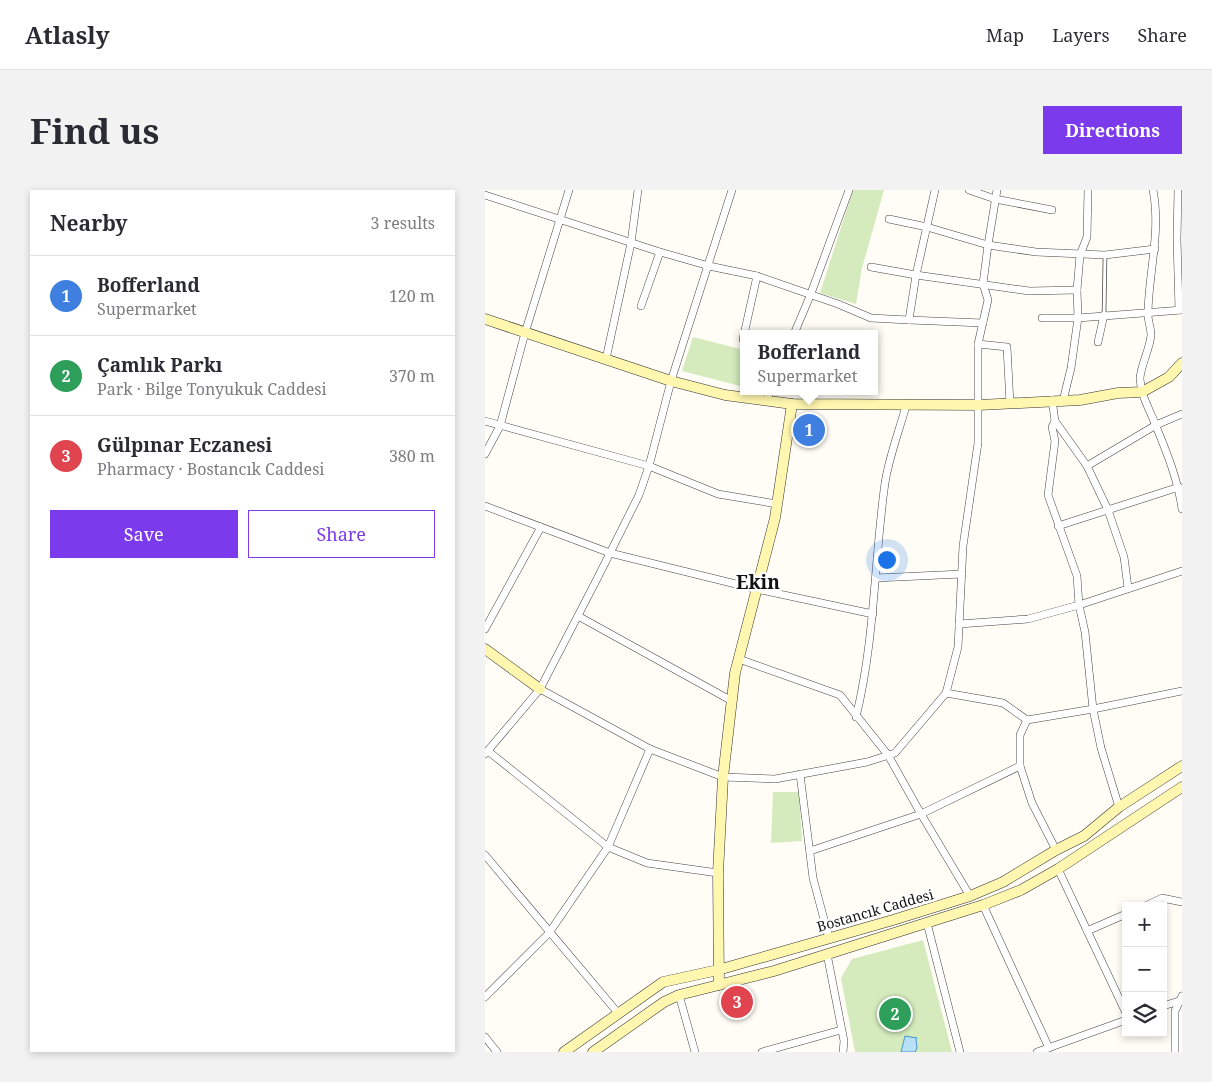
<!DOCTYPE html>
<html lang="en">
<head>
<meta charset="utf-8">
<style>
	:root { --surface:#fff; --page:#f2f2f3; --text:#2b2b33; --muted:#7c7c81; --line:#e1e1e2; --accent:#7c3aed }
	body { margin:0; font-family:"Noto Serif",serif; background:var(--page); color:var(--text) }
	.controls { position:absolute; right:15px; bottom:15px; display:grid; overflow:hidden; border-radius:0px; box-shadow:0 2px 8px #0003 }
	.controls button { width:45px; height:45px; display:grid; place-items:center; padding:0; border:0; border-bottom:1px solid var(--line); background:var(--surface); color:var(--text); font:25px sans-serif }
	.you { position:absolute; left:401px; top:369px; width:18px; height:18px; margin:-12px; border:4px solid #fff; border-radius:50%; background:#1a73e8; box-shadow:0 0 0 8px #1a73e833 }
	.badge { display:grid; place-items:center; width:32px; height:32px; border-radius:50%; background:var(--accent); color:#fff; font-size:16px; font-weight:700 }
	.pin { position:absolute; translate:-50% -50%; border:2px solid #fff; box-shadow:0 1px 5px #0006 }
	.popup { position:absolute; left:255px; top:140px; width:138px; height:65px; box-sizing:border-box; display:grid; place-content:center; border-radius:0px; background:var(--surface); filter:drop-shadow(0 1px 4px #0005); font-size:16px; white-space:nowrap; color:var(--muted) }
	.popup b { font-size:19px; color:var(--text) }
	.popup::after { content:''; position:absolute; left:50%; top:100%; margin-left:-10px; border:10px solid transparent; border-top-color:var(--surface) }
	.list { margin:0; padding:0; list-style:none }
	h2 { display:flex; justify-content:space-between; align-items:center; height:65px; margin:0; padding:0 20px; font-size:21px }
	h2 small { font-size:16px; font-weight:400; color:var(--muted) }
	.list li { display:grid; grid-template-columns:32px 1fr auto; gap:15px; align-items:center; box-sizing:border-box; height:80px; padding:0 20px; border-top:1px solid var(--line) }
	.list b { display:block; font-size:19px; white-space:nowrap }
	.list p { margin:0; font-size:16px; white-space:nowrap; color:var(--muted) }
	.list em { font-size:16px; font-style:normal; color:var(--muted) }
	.actions { display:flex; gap:10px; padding:15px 20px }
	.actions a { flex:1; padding:11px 0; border:1px solid var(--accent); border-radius:0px; text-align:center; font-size:18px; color:var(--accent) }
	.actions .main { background:var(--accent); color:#fff }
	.icon { flex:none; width:28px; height:28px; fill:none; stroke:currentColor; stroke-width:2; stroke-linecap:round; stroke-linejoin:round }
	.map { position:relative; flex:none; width:697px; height:862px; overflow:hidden; border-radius:0px }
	header { display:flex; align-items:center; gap:30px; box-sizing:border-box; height:70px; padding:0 25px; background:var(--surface); border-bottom:1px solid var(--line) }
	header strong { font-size:24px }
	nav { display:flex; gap:28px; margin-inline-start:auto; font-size:18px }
	.intro { display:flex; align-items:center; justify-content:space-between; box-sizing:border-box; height:120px; padding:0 30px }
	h1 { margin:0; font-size:35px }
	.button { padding:12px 22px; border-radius:0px; background:var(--accent); color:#fff; font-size:18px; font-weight:700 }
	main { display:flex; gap:30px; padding:0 30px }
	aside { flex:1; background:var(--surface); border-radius:0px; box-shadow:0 2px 8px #0003 }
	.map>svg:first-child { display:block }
</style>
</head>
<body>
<header>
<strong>Atlasly</strong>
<nav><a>Map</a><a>Layers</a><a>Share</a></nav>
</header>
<div class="intro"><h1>Find us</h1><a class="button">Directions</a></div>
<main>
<aside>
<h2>Nearby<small>3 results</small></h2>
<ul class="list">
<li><span class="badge" style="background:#3f7fe0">1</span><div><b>Bofferland</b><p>Supermarket</p></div><em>120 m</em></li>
<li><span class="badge" style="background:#2e9e5b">2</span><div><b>Çamlık Parkı</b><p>Park · Bilge Tonyukuk Caddesi</p></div><em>370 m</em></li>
<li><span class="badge" style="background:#e0444e">3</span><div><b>Gülpınar Eczanesi</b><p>Pharmacy · Bostancık Caddesi</p></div><em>380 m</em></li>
</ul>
<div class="actions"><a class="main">Save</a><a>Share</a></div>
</aside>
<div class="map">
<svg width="697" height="862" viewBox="0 0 697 862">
	<rect width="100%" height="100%" fill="#fffdf5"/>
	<g fill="#d5ebbd">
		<path d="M368 0H399L377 78 371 114 335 103Z"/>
		<path d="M208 147 259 160V197L197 181Z"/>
		<path d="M288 602H314L317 651 286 653Z"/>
		<path d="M438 750 467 862H370L356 788 367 769Z"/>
	</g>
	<path fill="#b9e0f7" stroke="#3f96cf" d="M420 846 432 848 431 850 432 858 430 862H416Z"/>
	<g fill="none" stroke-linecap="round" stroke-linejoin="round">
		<defs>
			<path id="lane" d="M619 125 620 66"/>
			<g id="street">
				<path d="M450 0 431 85 424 130 498 133"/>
				<path d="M484 0 510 9 567 20"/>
				<path d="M668 0C676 41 664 81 663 122 662 129 666 137 666 145 665 159 655 177 655 189 656 206 665 220 671 236 682 263 693 290 697 319"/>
				<path d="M693 0 692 49 694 120"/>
				<path d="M0 5 175 62 224 76 272 86 353 114 386 128 424 130"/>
				<path d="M404 29 442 37 503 55 551 62 620 65 670 59"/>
				<path d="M386 77 431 85 544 101 592 100"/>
				<path d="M156 116 175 62"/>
				<path d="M557 128H593L697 120"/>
				<path d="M309 144 325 106 364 0"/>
				<path d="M258 149 272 86"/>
				<path d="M613 152 619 125"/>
				<path d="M493 154 522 157 525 214"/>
				<path d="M121 169 146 53 153 0"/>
				<path d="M567 210 570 231 602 276 623 320 639 367 643 398"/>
				<path d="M281 211 285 201"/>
				<path d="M578 211 586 178 593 128 592 100 595 65 602 47 603 0"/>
				<path d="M0 231 164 276 233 304 292 314"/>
				<path d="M570 231 567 237 570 251 563 305 592 386 594 415 600 442 608 519 616 558 634 617"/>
				<path d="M0 264 15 236 40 143 84 0"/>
				<path d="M602 276 671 235 697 224"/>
				<path d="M0 316 125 363 271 399 388 424"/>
				<path d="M573 336 694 297"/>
				<path d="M391 388 477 384"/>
				<path d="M93 426 247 511"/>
				<path d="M474 434 543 429 594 415 697 381"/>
				<path d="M0 439 56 337"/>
				<path d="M254 469 355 505 403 565 436 624 485 706"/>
				<path d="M55 499 165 559 238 587 290 589 382 572 410 563 461 503 473 457 478 356 493 253V154L503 110 498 94 503 55 512 0"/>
				<path d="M461 503 518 513 542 530 608 519 697 501"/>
				<path d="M371 527C390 450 389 371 400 293 404 267 414 241 421 216"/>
				<path d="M542 530 535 545V576L547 613 571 660"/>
				<path d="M3 561 123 657 162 673 233 683"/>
				<path d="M0 564 55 499 113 387 154 305 164 276 186 191 247 0"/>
				<path d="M315 584 328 688 344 748"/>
				<path d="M325 661 436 624 535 576"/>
				<path d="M0 665 133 823"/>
				<path d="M573 679 641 823"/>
				<path d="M498 715 564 858"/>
				<path d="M660 716 677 708 697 712"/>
				<path d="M442 733 475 862"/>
				<path d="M602 741 641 724"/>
				<path d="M342 764 359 851 358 862"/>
				<path d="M194 805 210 862"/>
				<path d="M0 807 64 743 123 657 165 559"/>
				<path d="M678 816 697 810"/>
				<path d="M0 847 12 862"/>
				<path d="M277 862 356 840"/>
				<path d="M552 862 641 830"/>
				<path d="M690 862V821L697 806"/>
			</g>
			<g id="secondary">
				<path d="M0 129 186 191 240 205 307 214 494 215 595 210 633 203 657 202 684 187 697 173"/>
				<path d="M0 459 55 499"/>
				<path d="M234 795 233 683 238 587 250 483 290 328 307 214"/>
				<path d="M79 862 178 792 233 780 408 730 485 706 518 692 571 660 599 646 634 617 697 576"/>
				<path d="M108 862 179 812 194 805 289 781 498 715 536 700 573 679 697 597"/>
			</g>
		</defs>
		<use href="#lane" stroke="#444" stroke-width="4.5"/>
		<use href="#street" stroke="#444" stroke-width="8"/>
		<use href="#secondary" stroke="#333" stroke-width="11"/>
		<use href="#lane" stroke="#fff" stroke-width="3"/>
		<use href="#street" stroke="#fff" stroke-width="7"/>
		<use href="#secondary" stroke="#fff6b0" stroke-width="10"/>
	</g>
	<g text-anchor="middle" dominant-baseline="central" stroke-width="5" stroke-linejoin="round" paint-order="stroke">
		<g font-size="14" fill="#111" stroke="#fff">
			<text transform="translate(390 720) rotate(-16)">Bostancık Caddesi</text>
		</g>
		<g font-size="19" font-weight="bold" fill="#111" stroke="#fff">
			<text x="273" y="392">Ekin</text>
		</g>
	</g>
</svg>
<div class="controls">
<button>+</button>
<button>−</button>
<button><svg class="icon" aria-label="layers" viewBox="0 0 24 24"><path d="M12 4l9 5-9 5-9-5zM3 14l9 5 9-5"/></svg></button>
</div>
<div class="you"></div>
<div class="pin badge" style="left:324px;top:240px;background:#3f7fe0">1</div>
<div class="popup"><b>Bofferland</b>Supermarket</div>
<div class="pin badge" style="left:410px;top:824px;background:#2e9e5b">2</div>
<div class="pin badge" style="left:252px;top:812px;background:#e0444e">3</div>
</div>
</main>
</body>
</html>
